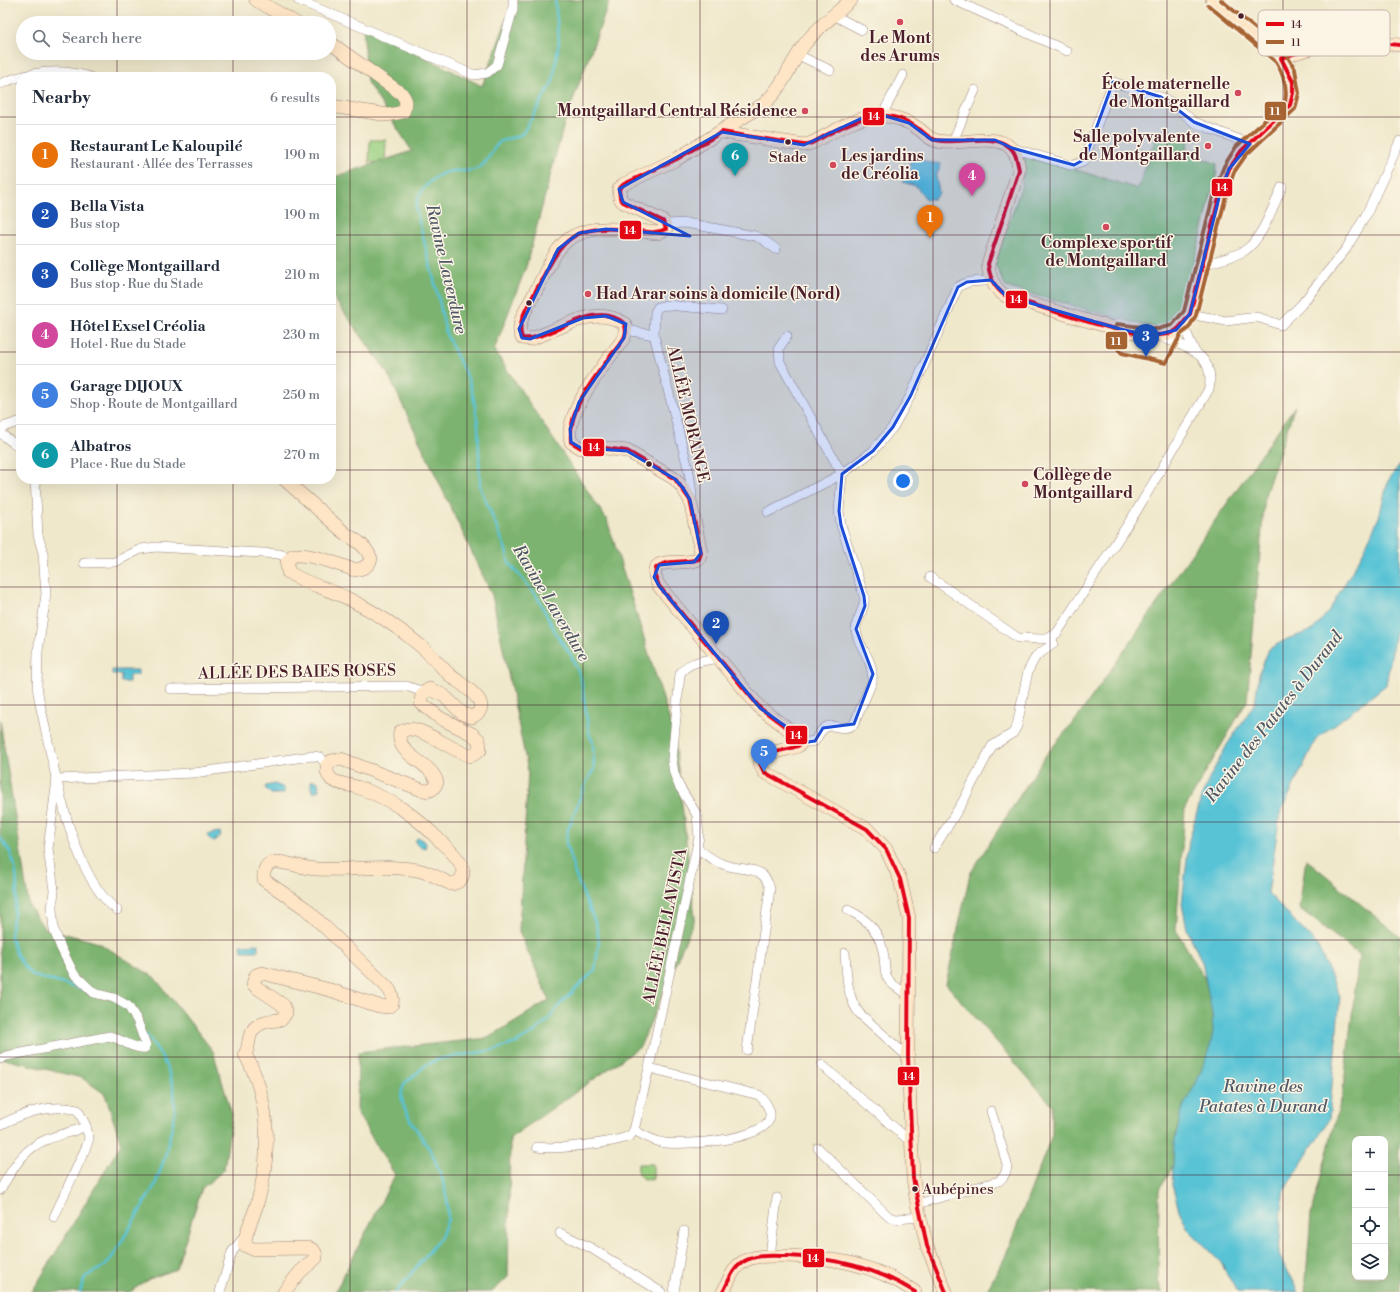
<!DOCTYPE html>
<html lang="en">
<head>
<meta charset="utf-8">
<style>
	:root { --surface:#fff; --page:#f2f2f3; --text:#1f2937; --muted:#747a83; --line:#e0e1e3; --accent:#d93025 }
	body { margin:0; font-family:"Libre Bodoni",serif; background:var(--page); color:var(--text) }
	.controls { position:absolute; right:12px; bottom:12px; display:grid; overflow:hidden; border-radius:8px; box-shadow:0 4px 16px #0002 }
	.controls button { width:36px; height:36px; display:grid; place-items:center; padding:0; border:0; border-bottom:1px solid var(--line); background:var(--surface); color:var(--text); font:20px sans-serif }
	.you { position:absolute; left:903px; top:481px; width:14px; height:14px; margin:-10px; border:3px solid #fff; border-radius:50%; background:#1a73e8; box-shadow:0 0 0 6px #1a73e833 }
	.badge { display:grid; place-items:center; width:26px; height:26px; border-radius:50%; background:var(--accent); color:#fff; font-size:13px; font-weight:700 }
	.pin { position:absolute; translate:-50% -33px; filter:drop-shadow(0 1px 2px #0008) }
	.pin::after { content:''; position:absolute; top:21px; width:14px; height:12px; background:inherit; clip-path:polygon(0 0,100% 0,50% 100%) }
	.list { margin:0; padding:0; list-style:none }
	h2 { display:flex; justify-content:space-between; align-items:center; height:52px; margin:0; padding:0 16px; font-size:17px }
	h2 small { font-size:13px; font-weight:400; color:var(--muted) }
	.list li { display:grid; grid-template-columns:26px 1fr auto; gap:12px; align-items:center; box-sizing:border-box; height:60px; padding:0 16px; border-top:1px solid var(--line) }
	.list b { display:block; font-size:15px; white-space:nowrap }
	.list p { margin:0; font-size:13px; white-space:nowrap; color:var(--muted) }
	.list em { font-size:13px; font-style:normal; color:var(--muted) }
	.icon { flex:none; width:22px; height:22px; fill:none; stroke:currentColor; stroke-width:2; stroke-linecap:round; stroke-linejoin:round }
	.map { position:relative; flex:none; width:1400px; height:1292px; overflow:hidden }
	.search { position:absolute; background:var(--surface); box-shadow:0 4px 16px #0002; left:16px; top:16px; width:320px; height:44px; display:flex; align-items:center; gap:10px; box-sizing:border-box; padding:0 14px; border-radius:22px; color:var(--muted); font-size:15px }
	.panel { position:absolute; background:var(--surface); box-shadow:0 4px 16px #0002; left:16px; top:72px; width:320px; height:412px; border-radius:16px }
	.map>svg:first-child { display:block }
</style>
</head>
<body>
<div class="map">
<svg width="1400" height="1292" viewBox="0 0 1400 1292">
	<rect width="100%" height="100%" fill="#fcf5e5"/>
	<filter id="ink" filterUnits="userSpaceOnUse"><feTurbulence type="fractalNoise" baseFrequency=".025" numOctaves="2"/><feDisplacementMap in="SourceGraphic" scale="8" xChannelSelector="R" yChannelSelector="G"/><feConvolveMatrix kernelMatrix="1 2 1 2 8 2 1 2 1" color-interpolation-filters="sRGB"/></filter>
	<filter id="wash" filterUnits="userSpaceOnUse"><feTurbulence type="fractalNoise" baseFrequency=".012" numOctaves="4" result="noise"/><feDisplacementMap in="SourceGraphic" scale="16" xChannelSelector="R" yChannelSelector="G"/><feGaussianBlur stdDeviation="0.9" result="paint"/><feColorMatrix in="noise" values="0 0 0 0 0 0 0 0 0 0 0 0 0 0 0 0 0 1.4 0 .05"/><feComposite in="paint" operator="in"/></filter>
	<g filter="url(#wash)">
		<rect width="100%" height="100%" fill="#efe8cb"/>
		<g fill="#9bd182" stroke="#727856">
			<path d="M1158 131 1189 141 1186 152 1217 164 1216 176 1181 316 1157 329 1006 287 995 264 1022 185 1024 158 1028 155 1138 189Z"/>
			<path d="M370 140H386L385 163 369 162Z"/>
			<path d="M638 1164H653V1179L644 1180 638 1174Z"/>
		</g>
		<g fill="#7cb370" stroke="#63694e" fill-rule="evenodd">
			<path d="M514 0H610L564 124 526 267 494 350 607 520 674 734 695 918 640 1047 510 1138 508 1277 492 1292H335L395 1175 357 1113 358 1052 488 1038 549 1000 519 931 528 771 492 595 387 372 331 294V178L412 151 367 82 363 26 482 86Z"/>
			<path d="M1295 406 1265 495 1247 701 1185 808 1176 930 1244 1045 1159 1190 1158 1281 1162 1292H986L1005 1257 1052 1135V1105L946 984 970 874 1045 756 1077 718Z"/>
			<path d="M0 720 29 906 44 928 99 943 154 977 213 1051 232 1115 224 1170 202 1188 176 1269 149 1279 130 1292H32L121 1144 105 1094 82 1078 0 1058Z"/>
			<path d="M1306 859 1400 937V1292H1305L1311 1214 1343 1092 1359 955 1299 908ZM1355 1139H1385V1277H1355Z"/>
		</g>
		<g fill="#59c3d5" stroke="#527180">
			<path d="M914 157H920L926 162 941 164 936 176 939 193 934 199H926L916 186 902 182 911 169 909 164Z"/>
			<path d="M1400 464V630L1397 631 1393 645 1386 685 1316 739 1280 814 1268 893 1317 945 1340 996 1329 1119 1283 1193 1279 1255 1298 1292H1237L1220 1261 1188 1229 1179 1210 1172 1185 1174 1143 1183 1107 1196 1083 1209 1052 1213 1032 1212 1013 1202 962 1187 929 1182 904 1189 840 1201 798 1210 777 1227 745 1255 703 1259 674 1269 649 1287 639 1313 630 1329 611 1363 552 1379 517 1388 481Z"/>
			<path d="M112 670H138V675H129V682H121V674H112Z"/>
			<path d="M314 780 318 782 319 790 314 793 311 789V781Z"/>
			<path d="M275 784 284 788V794H271L265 788 266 786Z"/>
			<path d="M220 832 221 836 213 842 208 837 207 834Z"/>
			<path d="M418 837 426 843 425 848 417 845 415 841Z"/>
			<path d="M258 944V951H242L241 945Z"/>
		</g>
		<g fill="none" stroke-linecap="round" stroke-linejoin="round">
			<g stroke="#59c3d5" stroke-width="2.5">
				<path d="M0 838C18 857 19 883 15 908 14 916 11 925 11 933 11 948 22 967 34 976L86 990"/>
				<path d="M80 1292 85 1277 105 1266 113 1256 155 1185 165 1157 175 1113 174 1089 168 1070 159 1052 146 1034"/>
				<path d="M396 1292 441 1237 448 1219 447 1199 442 1178 432 1153 412 1123 404 1108 401 1095 404 1084 426 1065 439 1059 494 1050 516 1043 533 1033 549 1019 560 1004 595 970 599 942 596 924 576 877 566 843 567 832 585 785 594 769 593 743 589 733 581 678 571 655 558 637 536 595 509 563 505 547 480 487 478 425 474 400 469 381 446 334 439 300 416 209C416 191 434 174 451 171 460 170 470 173 479 168 489 162 491 149 500 142 507 137 516 139 523 133L553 81 559 41 555 0"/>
			</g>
		</g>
	</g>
	<g filter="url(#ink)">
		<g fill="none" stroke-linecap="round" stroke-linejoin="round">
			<defs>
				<g id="street">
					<path d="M298 0 474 75 487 73 497 65 513 9V0"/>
					<path d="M954 0 1067 51"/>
					<path d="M833 15 862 30"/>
					<path d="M798 55 830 70"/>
					<path d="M0 84C28 72 61 67 90 77"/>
					<path d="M882 115 903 75"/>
					<path d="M953 141 975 90"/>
					<path d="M1012 148 1070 165H1074L1083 162 1113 82 1161 97 1172 103 1194 122 1250 144"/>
					<path d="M666 224 686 223 755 236 762 239 776 249"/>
					<path d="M1202 265C1215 261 1232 258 1244 251 1262 240 1273 206 1282 187"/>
					<path d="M1190 314 1226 321 1257 317 1281 325 1301 305 1346 249 1366 215 1400 141"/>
					<path d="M1183 325 1195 352"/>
					<path d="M626 330 654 335"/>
					<path d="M787 336 779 348 780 362 842 474 839 511 841 525 864 596C866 610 856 617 856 629 857 648 875 658 872 682L854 724C838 736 829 712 815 741L801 743"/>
					<path d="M0 428 21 421"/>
					<path d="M0 433 21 449"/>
					<path d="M35 479 38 535 43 553 46 594 38 651 37 687 40 704C53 760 70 876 117 910"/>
					<path d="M690 500 692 494 689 472 654 335 655 312 658 307 666 305 722 310"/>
					<path d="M768 512 842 474 873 451 893 427 911 395 958 287C972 278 977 284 991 280"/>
					<path d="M84 563 115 562 141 549 156 547 279 554 289 558"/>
					<path d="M930 577 1018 638 1041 639 1050 638 1057 633 1137 510 1209 389C1216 353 1185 347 1159 336"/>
					<path d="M170 689 406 686 424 692"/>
					<path d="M934 848 962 803 992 746 1013 733 1017 726 1028 671 1036 656 1053 644 1052 636"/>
					<path d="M698 849C706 855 715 862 725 865 744 872 764 864 770 889L747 1050"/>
					<path d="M848 910C870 920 881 934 884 957 885 964 884 973 888 979 892 986 901 990 908 994"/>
					<path d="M845 953C847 974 846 995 859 1013L908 1057"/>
					<path d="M0 1059 6 1056 110 1036C120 1039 136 1050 145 1048L146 1045 137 1020 128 1006 114 998 94 993 74 974 61 948 54 930 52 910 54 890 48 849 57 779 194 773 311 756 320 757 327 765"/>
					<path d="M822 1065 911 1142"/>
					<path d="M0 1125C24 1113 50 1103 78 1110L86 1126C74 1132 60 1134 48 1139 23 1148 13 1169 0 1190"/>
					<path d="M634 1130C644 1136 653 1141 665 1143 684 1145 774 1141 770 1113 768 1105 765 1101 759 1095L649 1068"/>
					<path d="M537 1147C556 1150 612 1143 630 1136L634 1130 649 1068 699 837 697 815 679 786 674 773 672 760 680 674C688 661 704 661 718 658"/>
					<path d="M818 1148 889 1217 897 1219 920 1217"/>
					<path d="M917 1204 999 1181C1005 1176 1007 1172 1007 1164L991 1111"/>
					<path d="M54 1217 87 1145 89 1138 86 1126"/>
					<path d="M560 1233 591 1248 661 1292"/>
					<path d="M770 1256 777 1198"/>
					<path d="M220 1292 232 1252 245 1236"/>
					<path d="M674 1292 684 1231"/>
				</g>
				<g id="secondary">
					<path d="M256 0 296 23"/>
					<path d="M851 0C835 15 817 27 804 45 790 65 782 88 764 104L677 159 624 184 619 189 620 198 623 202 663 221 666 229 658 233C627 230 580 219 558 250 548 264 541 283 532 298 526 310 515 325 522 338L530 339C561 330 592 304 624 323L626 326 624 338C608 360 562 414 571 442L581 448 598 447 627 451 675 479 683 488 690 500 701 553 699 559C684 568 641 551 659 586L760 708 799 737 801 743 798 746C787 751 765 750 760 763L764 772 867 829 886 849 900 879 909 918 908 1057 913 1178 917 1204 927 1246 946 1292"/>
					<path d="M329 42 402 94C407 101 407 104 403 112L388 115 331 106"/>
					<path d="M1281 58C1319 43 1360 39 1400 45"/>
					<path d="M722 132 804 145 812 143C832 133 853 118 876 116 890 114 908 121 919 129 924 133 928 138 934 140 963 150 1015 120 1019 170L988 264C989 278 994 289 1006 296 1038 305 1143 342 1168 334 1179 331 1184 322 1190 314L1221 190 1229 169 1241 151 1290 105 1293 93 1289 71 1281 58 1212 0"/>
					<path d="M284 479 347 535C358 541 367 547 371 559 368 567 362 569 354 570 334 563 314 554 293 555L287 562 288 572C306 584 329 589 349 599 375 612 401 629 423 648 433 657 441 667 451 676 462 685 497 704 472 717L463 714 443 695 430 689C423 692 421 695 421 703L440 718 472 734 479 740 480 750 471 756C452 751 426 729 409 729 406 729 403 731 400 732 396 757 430 760 437 782 433 790 431 792 422 790L341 759 331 761 327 765C327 771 327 775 331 779 337 784 350 785 357 787 394 800 416 816 443 844 450 850 459 858 462 867 465 877 460 883 451 884 440 879 429 872 417 870 384 864 350 871 317 869 305 869 284 861 275 862 265 863 263 872 264 880L305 908 382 982C389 989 394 993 392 1004L388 1007 379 1006 330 990 262 973 256 975 253 984 256 987 283 1005 286 1013 281 1020C269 1020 254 1022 250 1036 248 1042 249 1048 245 1054 270 1099 272 1154 257 1204 253 1218 246 1230 244 1245L253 1249 307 1248C313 1249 316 1252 316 1258L300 1272 284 1292"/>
					<path d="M723 1292C729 1282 732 1268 743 1262 753 1255 770 1256 782 1256 831 1257 874 1263 915 1292"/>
				</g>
			</defs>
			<use href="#street" stroke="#9c847b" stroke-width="10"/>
			<use href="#secondary" stroke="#9c847b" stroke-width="14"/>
			<use href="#street" stroke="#fff" stroke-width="9"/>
			<use href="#secondary" stroke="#fde5c5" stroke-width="13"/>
			<defs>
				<g id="bus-1">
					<path d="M1281 58C1320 44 1359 40 1400 45"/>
					<path d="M722 132 677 159 624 184 619 189 620 198 623 202 663 221 666 229C654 235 643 231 631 230 568 224 563 240 536 290 529 305 516 321 522 338 553 342 593 297 624 323 626 328 627 333 624 338 620 345 614 351 609 358 591 382 568 410 571 442L581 448 598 447 627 451 675 479 690 500 701 553 699 559C685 564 667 558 656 568L655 575 659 586 760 708 799 737 801 743 798 746C785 751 768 750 760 763L764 772 867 829 886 849 900 879 909 918 908 1057 913 1178 927 1246 946 1292"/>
					<path d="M722 132 804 145 812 143C832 132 853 119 876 116 891 114 907 120 919 129 925 133 929 139 936 140 957 145 992 133 1008 146 1016 151 1017 161 1019 170L988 264C990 278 994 288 1006 296 1044 307 1132 341 1168 334 1178 332 1184 322 1190 314L1221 190 1229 169 1241 151 1290 105 1293 93V82L1281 58"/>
					<path d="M723 1292C729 1281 732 1269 743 1262 756 1254 773 1256 788 1256 834 1258 875 1267 915 1292"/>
				</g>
				<g id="bus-2">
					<path d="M1196 315 1227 192 1234 172 1246 155 1295 109 1299 93 1295 69 1286 54 1221 0"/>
					<path d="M1195 317 1188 329 1181 334 1166 363 1122 353 1118 349 1114 329 1117 324 1158 329 1172 325 1184 311 1215 189 1224 166 1236 147 1285 102C1288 87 1284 75 1276 62L1208 5"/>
				</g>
			</defs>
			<use href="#bus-1" stroke="#fcf5e5" stroke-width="7"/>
			<use href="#bus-2" stroke="#fcf5e5" stroke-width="7"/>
			<use href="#bus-1" stroke="#e30613" stroke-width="4"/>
			<use href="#bus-2" stroke="#a76433" stroke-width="4"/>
		</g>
	</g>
	<path fill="#1d4ed8" fill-opacity="0.2" stroke="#1d4ed8" stroke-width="3" stroke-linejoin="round" d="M1113 82 1161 97 1194 122 1250 144 1229 169 1221 190 1190 314 1176 330 1151 336 1120 329 1006 296 991 280 967 282 958 287 911 395 893 427 873 451 842 474 839 511 841 525 864 596 865 606 856 629 873 674 854 724 823 728 815 741 801 743 796 734 760 708 659 586 654 577 659 565 694 562 701 553 690 500 683 488 675 479 627 451 581 448 571 442 570 429 579 402 624 338 626 324 606 316 583 318 530 339 522 338 519 329 558 249 579 233 606 229 690 236 623 202 619 189 722 132 804 145 862 118 882 115 909 123 932 140H995L1012 148 1074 165 1085 159Z"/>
	<path fill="none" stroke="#4a1f2b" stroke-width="1" stroke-opacity="0.55" d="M117 0V23M233 0V23M350 0V1292M467 0V1292M583 0V1292M700 0V1292M817 0V1292M933 0V1292M1050 0V1292M1167 0V1292M1283 0V1292M117 53V77M233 53V77M0 117H21M331 117H1400M0 235H21M331 235H1400M0 352H21M331 352H1400M0 470H21M331 470H1400M117 479V1292M233 479V1292M0 587H1400M0 705H1400M0 822H1400M0 940H1400M0 1057H1400M0 1175H1355M1385 1175H1400"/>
	<g fill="#4a1f2b" stroke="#fcf5e5" stroke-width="1.5">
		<circle cx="1241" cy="16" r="3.5"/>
		<circle cx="788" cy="142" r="3.5"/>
		<circle cx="529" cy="303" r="3.5"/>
		<circle cx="649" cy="464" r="3.5"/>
		<circle cx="915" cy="1189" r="3.5"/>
	</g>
	<g fill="#d1495b" stroke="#fcf5e5" stroke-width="1.5">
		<circle cx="900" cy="22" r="4"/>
		<circle cx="1238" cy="93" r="4"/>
		<circle cx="805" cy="111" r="4"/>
		<circle cx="1208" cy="146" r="4"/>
		<circle cx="833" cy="165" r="4"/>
		<circle cx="1106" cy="227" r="4"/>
		<circle cx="588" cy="294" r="4"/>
		<circle cx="1025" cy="484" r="4"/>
	</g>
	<g text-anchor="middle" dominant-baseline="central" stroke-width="3" stroke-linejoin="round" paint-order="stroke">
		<g font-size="15" fill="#4a1f2b" stroke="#fcf5e5">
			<text x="788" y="157">Stade</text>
			<text x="922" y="1189" text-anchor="start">Aubépines</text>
		</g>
		<g font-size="16" font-weight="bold" fill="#4a1f2b" stroke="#fcf5e5" text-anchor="end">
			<text x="900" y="38" text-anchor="middle">Le Mont<tspan x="900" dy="18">des Arums</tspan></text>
			<text x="1230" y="84">École maternelle<tspan x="1230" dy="18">de Montgaillard</tspan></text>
			<text x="797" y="111">Montgaillard Central Résidence</text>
			<text x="1200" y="137">Salle polyvalente<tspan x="1200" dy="18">de Montgaillard</tspan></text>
			<text x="841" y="156" text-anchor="start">Les jardins<tspan x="841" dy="18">de Créolia</tspan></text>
			<text x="1106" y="243" text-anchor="middle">Complexe sportif<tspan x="1106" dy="18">de Montgaillard</tspan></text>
			<text x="596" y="294" text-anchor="start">Had Arar soins à domicile (Nord)</text>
			<text x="1033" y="475" text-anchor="start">Collège de<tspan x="1033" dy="18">Montgaillard</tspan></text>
		</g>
		<g font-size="16" fill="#4a1f2b" stroke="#fcf5e5">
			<text transform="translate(688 414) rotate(77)">ALLÉE MORANGE</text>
			<text transform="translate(297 672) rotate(-1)">ALLÉE DES BAIES ROSES</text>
			<text transform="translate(665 926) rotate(-78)">ALLÉE BELLAVISTA</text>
		</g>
		<g font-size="17" font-style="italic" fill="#4f5866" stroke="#fcf5e5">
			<text transform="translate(446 269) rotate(77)">Ravine Laverdure</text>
			<text transform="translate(551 603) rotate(59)">Ravine Laverdure</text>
			<text transform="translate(1274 717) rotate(-52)">Ravine des Patates à Durand</text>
			<text x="1263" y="1087">Ravine des<tspan x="1263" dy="20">Patates à Durand</tspan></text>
		</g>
	</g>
	<rect x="1258" y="10" width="132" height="46" rx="6" fill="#fcf5e5" stroke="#c7b5ad" stroke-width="1"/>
	<rect x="1266" y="22" width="18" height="4" fill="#e30613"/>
	<rect x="1266" y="40" width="18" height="4" fill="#a76433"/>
	<g font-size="11" fill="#4a1f2b">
		<text x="1291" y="28">14</text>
		<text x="1291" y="46">11</text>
	</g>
	<g stroke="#fcf5e5" stroke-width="1.5">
		<rect x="1264" y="101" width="23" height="20" rx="4" fill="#a76433"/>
		<rect x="862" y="107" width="23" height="19" rx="4" fill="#e30613"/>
		<rect x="1211" y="178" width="22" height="19" rx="4" fill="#e30613"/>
		<rect x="619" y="220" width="23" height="20" rx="4" fill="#e30613"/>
		<rect x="1005" y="290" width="23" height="19" rx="4" fill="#e30613"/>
		<rect x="1105" y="331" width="23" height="19" rx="4" fill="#a76433"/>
		<rect x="582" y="438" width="23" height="19" rx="4" fill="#e30613"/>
		<rect x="785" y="725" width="23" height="20" rx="4" fill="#e30613"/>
		<rect x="897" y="1066" width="23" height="20" rx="4" fill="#e30613"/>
		<rect x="802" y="1248" width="23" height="20" rx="4" fill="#e30613"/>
	</g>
	<g font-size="11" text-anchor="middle" font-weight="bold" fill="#fff">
		<text x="1275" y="115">11</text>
		<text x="874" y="120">14</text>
		<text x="1222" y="191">14</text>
		<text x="630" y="234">14</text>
		<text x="1016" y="303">14</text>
		<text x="1116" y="345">11</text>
		<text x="594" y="451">14</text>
		<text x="796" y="739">14</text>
		<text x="909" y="1080">14</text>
		<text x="813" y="1262">14</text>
	</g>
</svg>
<div class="controls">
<button>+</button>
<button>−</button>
<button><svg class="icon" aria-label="locate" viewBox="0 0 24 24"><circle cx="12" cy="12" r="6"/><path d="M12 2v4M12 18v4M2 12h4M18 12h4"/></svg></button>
<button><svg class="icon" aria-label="layers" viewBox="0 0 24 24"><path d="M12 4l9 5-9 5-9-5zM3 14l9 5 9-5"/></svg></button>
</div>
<div class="you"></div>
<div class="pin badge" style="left:930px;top:238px;background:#e8710a">1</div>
<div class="pin badge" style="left:716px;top:644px;background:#1a4fb4">2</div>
<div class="pin badge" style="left:1146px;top:357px;background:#1a4fb4">3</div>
<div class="pin badge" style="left:972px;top:196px;background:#d1479c">4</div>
<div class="pin badge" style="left:764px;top:772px;background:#3f7fe0">5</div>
<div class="pin badge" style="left:735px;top:176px;background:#0f9aa8">6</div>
<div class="search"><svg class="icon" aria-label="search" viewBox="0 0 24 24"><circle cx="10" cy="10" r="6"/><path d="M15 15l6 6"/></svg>Search here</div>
<section class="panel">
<h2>Nearby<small>6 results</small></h2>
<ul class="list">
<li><span class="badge" style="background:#e8710a">1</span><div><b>Restaurant Le Kaloupilé</b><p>Restaurant · Allée des Terrasses</p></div><em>190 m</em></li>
<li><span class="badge" style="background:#1a4fb4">2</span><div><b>Bella Vista</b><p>Bus stop</p></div><em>190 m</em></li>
<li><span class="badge" style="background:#1a4fb4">3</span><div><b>Collège Montgaillard</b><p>Bus stop · Rue du Stade</p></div><em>210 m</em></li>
<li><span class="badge" style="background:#d1479c">4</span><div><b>Hôtel Exsel Créolia</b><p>Hotel · Rue du Stade</p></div><em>230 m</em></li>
<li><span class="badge" style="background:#3f7fe0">5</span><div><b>Garage DIJOUX</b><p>Shop · Route de Montgaillard</p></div><em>250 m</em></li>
<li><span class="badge" style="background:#0f9aa8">6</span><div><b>Albatros</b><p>Place · Rue du Stade</p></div><em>270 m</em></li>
</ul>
</section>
</div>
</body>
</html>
